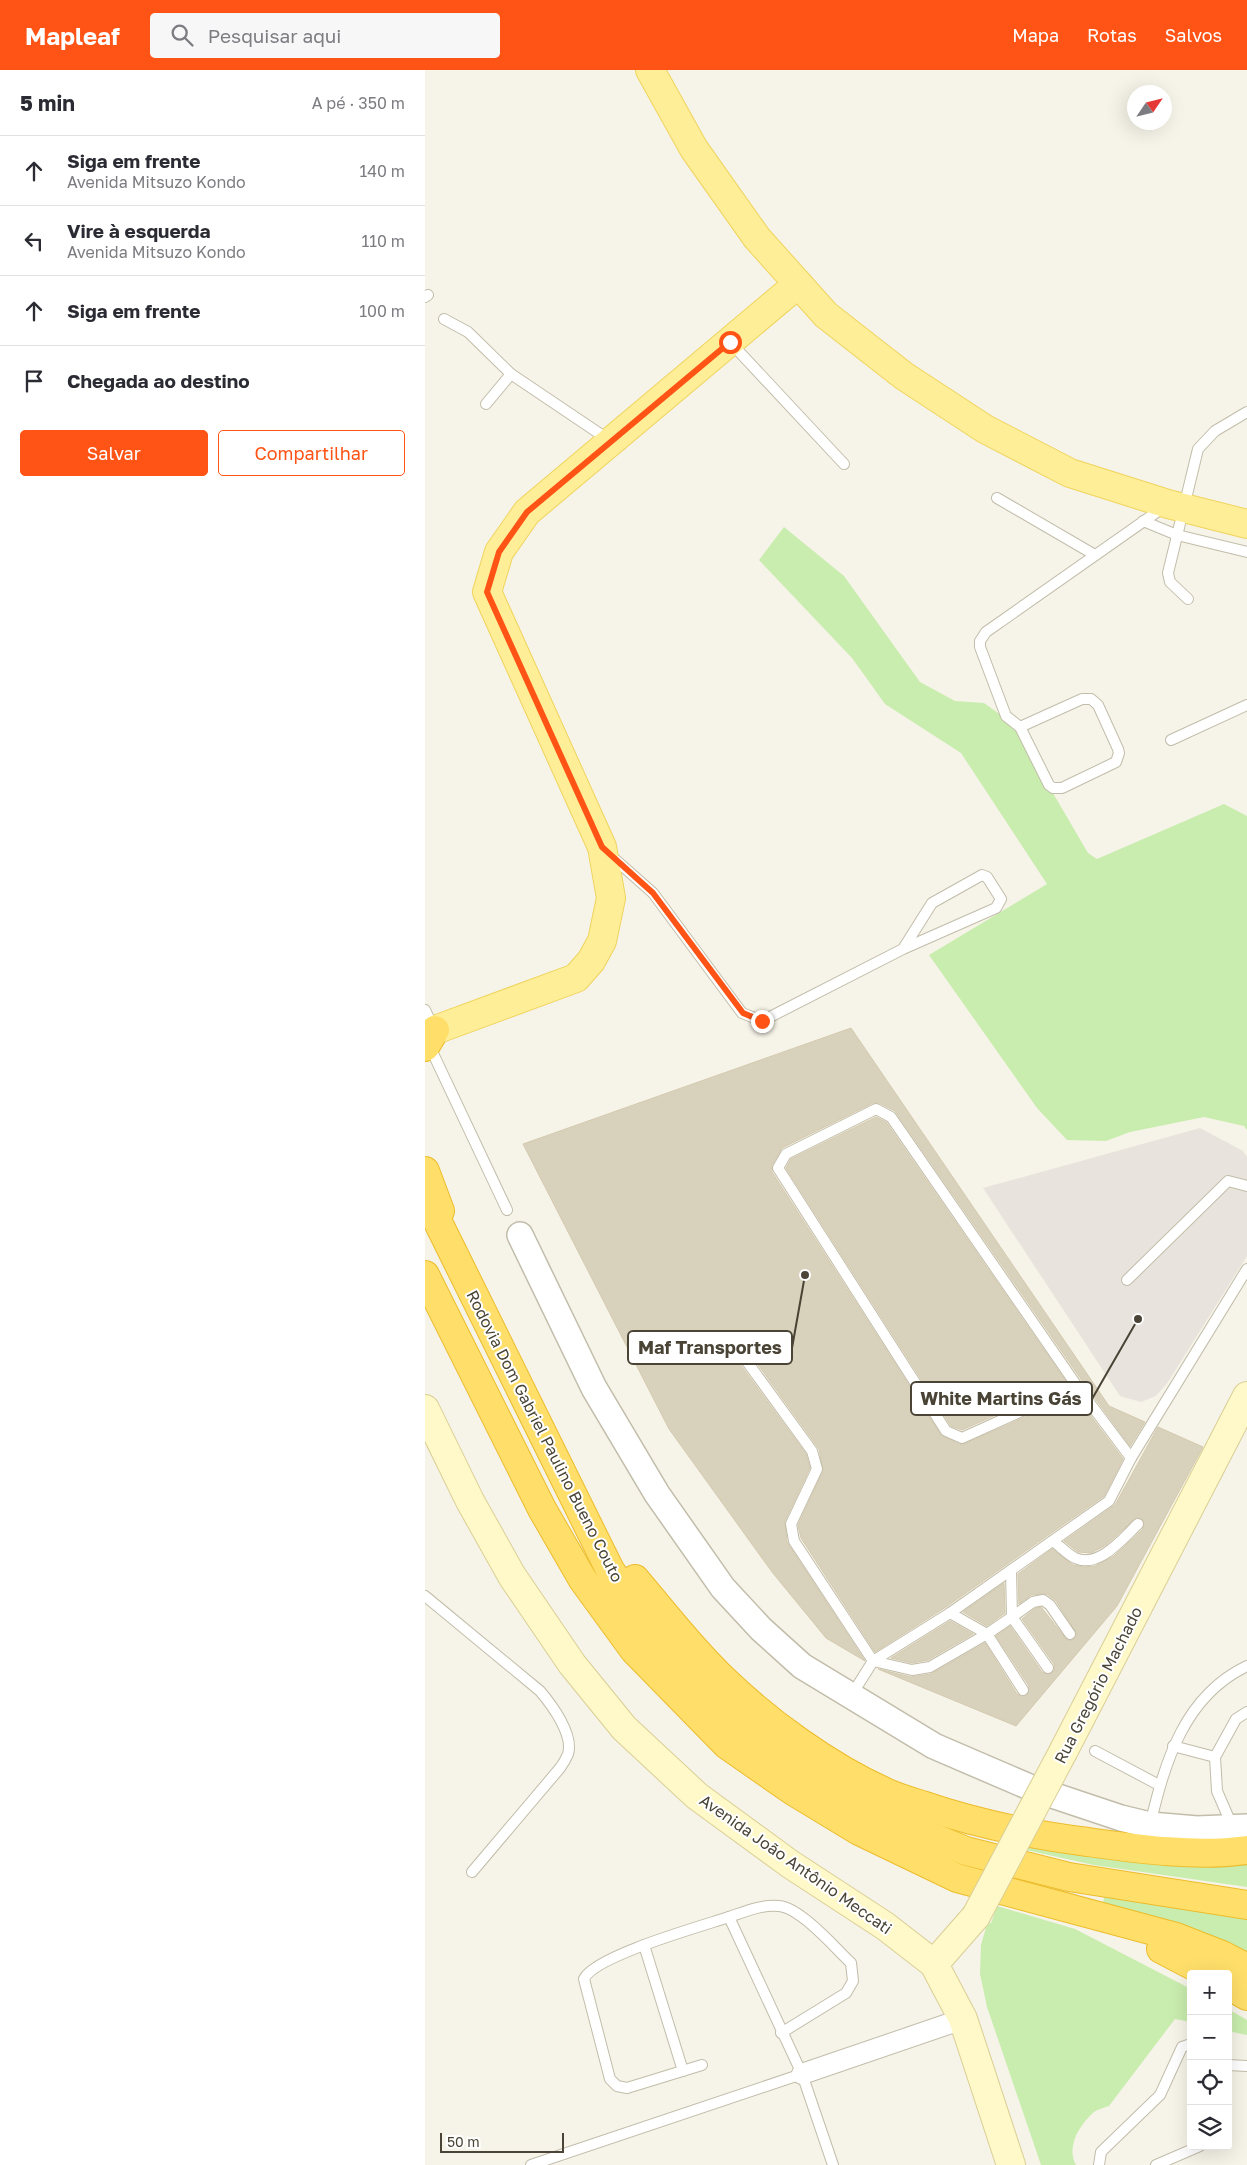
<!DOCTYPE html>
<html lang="pt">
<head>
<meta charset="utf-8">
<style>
	:root { --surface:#fff; --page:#f7f7f7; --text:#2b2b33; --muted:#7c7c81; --line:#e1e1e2; --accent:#ff5416 }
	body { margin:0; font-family:"Golos Text",sans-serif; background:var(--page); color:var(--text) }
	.controls { position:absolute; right:15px; bottom:15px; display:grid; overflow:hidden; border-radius:5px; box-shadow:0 5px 20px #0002 }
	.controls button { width:45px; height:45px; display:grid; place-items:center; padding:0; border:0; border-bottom:1px solid var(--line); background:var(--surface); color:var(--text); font:25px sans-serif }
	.compass { position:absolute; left:702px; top:15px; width:45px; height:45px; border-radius:50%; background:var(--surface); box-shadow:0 5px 20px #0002; rotate:55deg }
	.scale { position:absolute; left:15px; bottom:12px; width:124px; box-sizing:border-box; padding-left:5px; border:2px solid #4a4436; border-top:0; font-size:14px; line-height:18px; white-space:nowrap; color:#4a4436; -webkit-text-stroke:4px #fff; paint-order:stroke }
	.stop { position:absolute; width:15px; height:15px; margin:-11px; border:4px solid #ff5416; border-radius:50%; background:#fff }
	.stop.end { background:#ff5416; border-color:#fff; box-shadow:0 1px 5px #0008 }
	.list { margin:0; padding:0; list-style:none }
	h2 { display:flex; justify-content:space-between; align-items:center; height:65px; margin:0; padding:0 20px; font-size:21px }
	h2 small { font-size:16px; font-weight:400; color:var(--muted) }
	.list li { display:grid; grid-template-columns:32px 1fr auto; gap:15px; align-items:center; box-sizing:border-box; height:70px; padding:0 20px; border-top:1px solid var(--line) }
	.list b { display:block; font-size:19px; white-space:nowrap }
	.list p { margin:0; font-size:16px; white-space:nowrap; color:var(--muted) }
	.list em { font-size:16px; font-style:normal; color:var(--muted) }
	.actions { display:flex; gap:10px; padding:15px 20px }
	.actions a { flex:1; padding:11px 0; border:1px solid var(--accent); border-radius:5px; text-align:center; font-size:18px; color:var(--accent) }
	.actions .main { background:var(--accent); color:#fff }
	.icon { flex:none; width:28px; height:28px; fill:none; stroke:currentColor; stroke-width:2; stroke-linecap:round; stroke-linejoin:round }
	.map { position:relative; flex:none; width:822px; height:2095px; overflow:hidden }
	header { display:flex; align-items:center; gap:30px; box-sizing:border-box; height:70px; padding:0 25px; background:var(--accent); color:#fff }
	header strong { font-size:24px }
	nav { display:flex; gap:28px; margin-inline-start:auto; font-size:18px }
	.search { width:350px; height:45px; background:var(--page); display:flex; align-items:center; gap:12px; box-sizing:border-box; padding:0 18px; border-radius:5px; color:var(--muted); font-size:19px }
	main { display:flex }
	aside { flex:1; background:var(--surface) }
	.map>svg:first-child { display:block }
</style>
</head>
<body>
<header>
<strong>Mapleaf</strong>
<div class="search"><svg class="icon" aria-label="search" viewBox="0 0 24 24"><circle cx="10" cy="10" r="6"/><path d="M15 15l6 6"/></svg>Pesquisar aqui</div>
<nav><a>Mapa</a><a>Rotas</a><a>Salvos</a></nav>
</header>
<main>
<aside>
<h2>5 min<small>A pé · 350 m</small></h2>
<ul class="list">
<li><svg class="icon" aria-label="ahead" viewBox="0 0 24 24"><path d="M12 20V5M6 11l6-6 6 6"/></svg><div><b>Siga em frente</b><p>Avenida Mitsuzo Kondo</p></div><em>140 m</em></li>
<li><svg class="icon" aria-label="left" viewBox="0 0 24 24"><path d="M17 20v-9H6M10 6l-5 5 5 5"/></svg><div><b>Vire à esquerda</b><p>Avenida Mitsuzo Kondo</p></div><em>110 m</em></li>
<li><svg class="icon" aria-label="ahead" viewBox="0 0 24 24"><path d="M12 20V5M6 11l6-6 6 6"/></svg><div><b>Siga em frente</b></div><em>100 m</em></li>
<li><svg class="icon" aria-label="arrive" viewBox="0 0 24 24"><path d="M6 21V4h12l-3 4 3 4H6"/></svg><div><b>Chegada ao destino</b></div></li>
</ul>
<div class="actions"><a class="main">Salvar</a><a>Compartilhar</a></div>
</aside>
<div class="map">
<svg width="822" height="2095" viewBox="0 0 822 2095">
	<rect width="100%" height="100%" fill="#f6f3e8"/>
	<path fill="#e8e4dd" d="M775 1058 818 1081 822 1087V1186L743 1312 731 1326 716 1332 695 1326 558 1118Z"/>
	<g fill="#c9edae">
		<path d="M359 457 419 506 495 612 530 631 559 633 587 653 663 783 672 789 799 734 822 746V1060L819 1056 779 1047 705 1062 681 1071 642 1070 612 1038 504 885 622 814 536 683 460 634 427 588 334 490Z"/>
		<path d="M604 1771 822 1787V1817L669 1795 601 1780Z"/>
		<path d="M679 1827 822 1847V1885L678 1834Z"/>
		<path d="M572 1836 650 1859 766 1919V1952L750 1949 684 2036C679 2038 673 2039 669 2042 654 2055 641 2077 651 2095H616L562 1937 555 1904 556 1875 562 1854 566 1853Z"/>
		<path d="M803 1939 822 1950V1965L803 1961Z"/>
	</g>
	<g fill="#d8d1bc" stroke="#d4caaf">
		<path d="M426 958 684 1336 720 1352 705 1376 658 1312 470 1041 454 1033H448L357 1078 347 1095V1102L516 1365 534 1374H539L650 1325 698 1389 679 1426 521 1537 450 1582 376 1468 373 1455 398 1401 394 1379 313 1267 307 1264 303 1266 301 1275 381 1384 385 1398 360 1451 362 1472 440 1591 401 1568 347 1502 244 1359 98 1074Z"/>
		<path d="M451 1047 461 1052 642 1313 537 1360 526 1356 361 1098 366 1089Z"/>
		<path d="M733 1357 778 1377 692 1536 591 1656 453 1599 486 1607 506 1604 560 1573 592 1624 598 1627 602 1625 604 1616 571 1566 585 1556 617 1602 623 1605 629 1601V1594L597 1549 611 1538 616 1537 642 1570H648L652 1564 631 1531 622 1524 606 1525 594 1534 593 1504 627 1479 648 1495 659 1497 670 1496 689 1486 718 1459V1450L711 1448 681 1475 666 1483 653 1482 639 1471 690 1435Z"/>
		<path d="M579 1513 580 1543 562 1556 538 1542Z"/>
		<path d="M525 1551 548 1564 503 1590 487 1593 466 1588Z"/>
	</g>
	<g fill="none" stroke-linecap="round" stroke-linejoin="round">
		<defs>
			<g id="service">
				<path d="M0 227 3 225"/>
				<path d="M19 249 43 262 86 304 184 370"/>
				<path d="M306 273 419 394"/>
				<path d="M61 334 86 304"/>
				<path d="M572 428 670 485"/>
				<path d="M718 451 752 465 822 482"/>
				<path d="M763 529 745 512 743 503 773 379 790 361 822 342"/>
				<path d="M595 657 657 629H666L673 635 693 679 694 683 691 692 637 718H628L624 715 595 657 581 646 555 577V571L561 562 739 437"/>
				<path d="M746 670 822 635"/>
				<path d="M184 784 228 823 317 943 337 951 478 879 571 838 576 829 562 807 557 805 507 833 478 879"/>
				<path d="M0 940 9 959"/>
				<path d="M4 975 82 1140"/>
				<path d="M702 1210 803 1111 822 1116"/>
				<path d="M307 1271 387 1381 392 1399 366 1454 369 1471 448 1591 426 1626"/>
				<path d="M706 1388 822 1199"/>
				<path d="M628 1471C635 1476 642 1484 650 1488 674 1499 698 1468 713 1454"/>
				<path d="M0 1526 115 1621C127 1635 149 1665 143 1684 141 1689 138 1694 135 1698L47 1802"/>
				<path d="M525 1543 562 1564 587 1547 586 1500"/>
				<path d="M448 1591 525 1543 684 1431 706 1388 652 1316 466 1047 451 1039 361 1084 353 1098 521 1361 537 1368 652 1316"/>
				<path d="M448 1591 487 1600 505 1597 562 1564 598 1620"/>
				<path d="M623 1598 587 1547 608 1532 618 1530 625 1535 645 1564"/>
				<path d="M748 1676 790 1687"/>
				<path d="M670 1681 734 1715"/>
				<path d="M725 1755C740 1692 759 1626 822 1596"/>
				<path d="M808 1758 792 1721 790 1687 811 1649 822 1642"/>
				<path d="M304 1847C319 1842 337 1834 354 1836 376 1838 410 1878 426 1893L428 1911 421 1923 356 1963"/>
				<path d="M219 1875 258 2001"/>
				<path d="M277 1995 202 2018 192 2016 185 2009 159 1909C169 1886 277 1856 304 1847L377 2004 408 2095"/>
				<path d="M803 1995 822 1996"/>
				<path d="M106 2095 377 2004"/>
				<path d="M674 2095 676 2082 735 2025 757 1977 766 1974"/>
				<path d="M731 2095 775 2076"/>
			</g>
			<path id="minor" d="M377 2004 538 1949"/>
			<path id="tertiary" d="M95 1165 169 1318 232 1424 298 1518 336 1559 377 1596 509 1676 609 1719 696 1748 725 1755 772 1759 822 1757"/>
			<g id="secondary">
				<path d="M0 1339 45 1431 87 1506 147 1594 199 1658 272 1726 365 1794 460 1856 509 1894 538 1949 586 2095"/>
				<path d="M639 1680 822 1326"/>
				<path d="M509 1894 551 1846"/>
			</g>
			<g id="primary">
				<path d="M225 0 269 79 332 168 401 245 479 306 560 359 645 403 743 434 822 454"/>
				<path d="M10 960 151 908 166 891 177 871 186 828 177 777 62 522 74 482 102 442 373 214"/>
			</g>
			<g id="motorway">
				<path d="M0 977 10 960"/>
				<path d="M0 1101 15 1141"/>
				<path d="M0 1126 185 1500 230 1566 273 1616 321 1659 379 1702 451 1744 541 1781 644 1807 822 1835"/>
				<path d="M0 1205 117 1439 158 1510 209 1580 302 1675 368 1721 434 1761 532 1808 751 1867 797 1885 822 1898"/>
				<path d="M210 1509C239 1543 267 1580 300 1611 344 1653 403 1696 458 1721 470 1727 484 1731 497 1735 552 1754 607 1765 663 1772 714 1779 771 1787 822 1780"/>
				<path d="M736 1879 784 1904"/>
				<path d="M803 1915 822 1926"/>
			</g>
		</defs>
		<use href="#service" stroke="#c2bdaa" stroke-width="12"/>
		<use href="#minor" stroke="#c2bdaa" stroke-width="22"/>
		<use href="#tertiary" stroke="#c2bdaa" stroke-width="28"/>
		<use href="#secondary" stroke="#dacf94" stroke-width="30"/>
		<use href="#primary" stroke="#efd45d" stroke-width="30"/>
		<use href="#motorway" stroke="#ecbc2c" stroke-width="30"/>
		<use href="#service" stroke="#fff" stroke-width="10"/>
		<use href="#minor" stroke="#fff" stroke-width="20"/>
		<use href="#tertiary" stroke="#fff" stroke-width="25"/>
		<use href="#secondary" stroke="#fff8c9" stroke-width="28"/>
		<use href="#primary" stroke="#ffee98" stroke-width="28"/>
		<use href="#motorway" stroke="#ffdf6a" stroke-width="28"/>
		<defs>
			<path id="secondary-bridge" d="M551 1846 639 1680"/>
		</defs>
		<use href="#secondary-bridge" stroke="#dacf94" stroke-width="30" stroke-linecap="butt"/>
		<use href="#secondary-bridge" stroke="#fff8c9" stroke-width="28"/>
	</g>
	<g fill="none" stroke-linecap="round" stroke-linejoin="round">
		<path stroke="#ff5416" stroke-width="6" d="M305 272 102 442 74 482 62 522 177 777 228 823 318 943 337 951"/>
	</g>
	<g text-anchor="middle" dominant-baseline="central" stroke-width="4" stroke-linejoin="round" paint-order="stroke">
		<g font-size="16" fill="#4a4436" stroke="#fff">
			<text transform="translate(120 1366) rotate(63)">Rodovia Dom Gabriel Paulino Bueno Couto</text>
			<text transform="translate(673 1615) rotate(-63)">Rua Gregório Machado</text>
			<text transform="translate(371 1794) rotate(35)">Avenida João Antônio Meccati</text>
		</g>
	</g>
	<path fill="none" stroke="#4a4436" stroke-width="2" d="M380 1205L367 1278M713 1249L667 1329"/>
	<g fill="#4a4436" stroke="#fff" stroke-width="2">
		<circle cx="380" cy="1205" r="5"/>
		<circle cx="713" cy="1249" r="5"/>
	</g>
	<g fill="#fff" stroke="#4a4436" stroke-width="2">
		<rect x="203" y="1261" width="164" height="33" rx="5"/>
		<rect x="486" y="1312" width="181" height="33" rx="5"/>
	</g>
	<g font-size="18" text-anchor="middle" font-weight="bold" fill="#4a4436">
		<text x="285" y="1284">Maf Transportes</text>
		<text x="576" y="1335">White Martins Gás</text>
	</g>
</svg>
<div class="controls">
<button>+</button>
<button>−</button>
<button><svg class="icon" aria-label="locate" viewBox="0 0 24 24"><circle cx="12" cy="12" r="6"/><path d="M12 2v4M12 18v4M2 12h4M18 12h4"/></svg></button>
<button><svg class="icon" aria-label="layers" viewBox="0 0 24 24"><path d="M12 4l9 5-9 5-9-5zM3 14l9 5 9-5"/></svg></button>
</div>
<svg class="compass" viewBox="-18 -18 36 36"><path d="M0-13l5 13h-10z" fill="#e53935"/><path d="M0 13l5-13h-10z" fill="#7c7c81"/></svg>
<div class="scale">50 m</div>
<div class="stop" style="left:305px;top:272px"></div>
<div class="stop end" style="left:337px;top:951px"></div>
</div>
</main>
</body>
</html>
